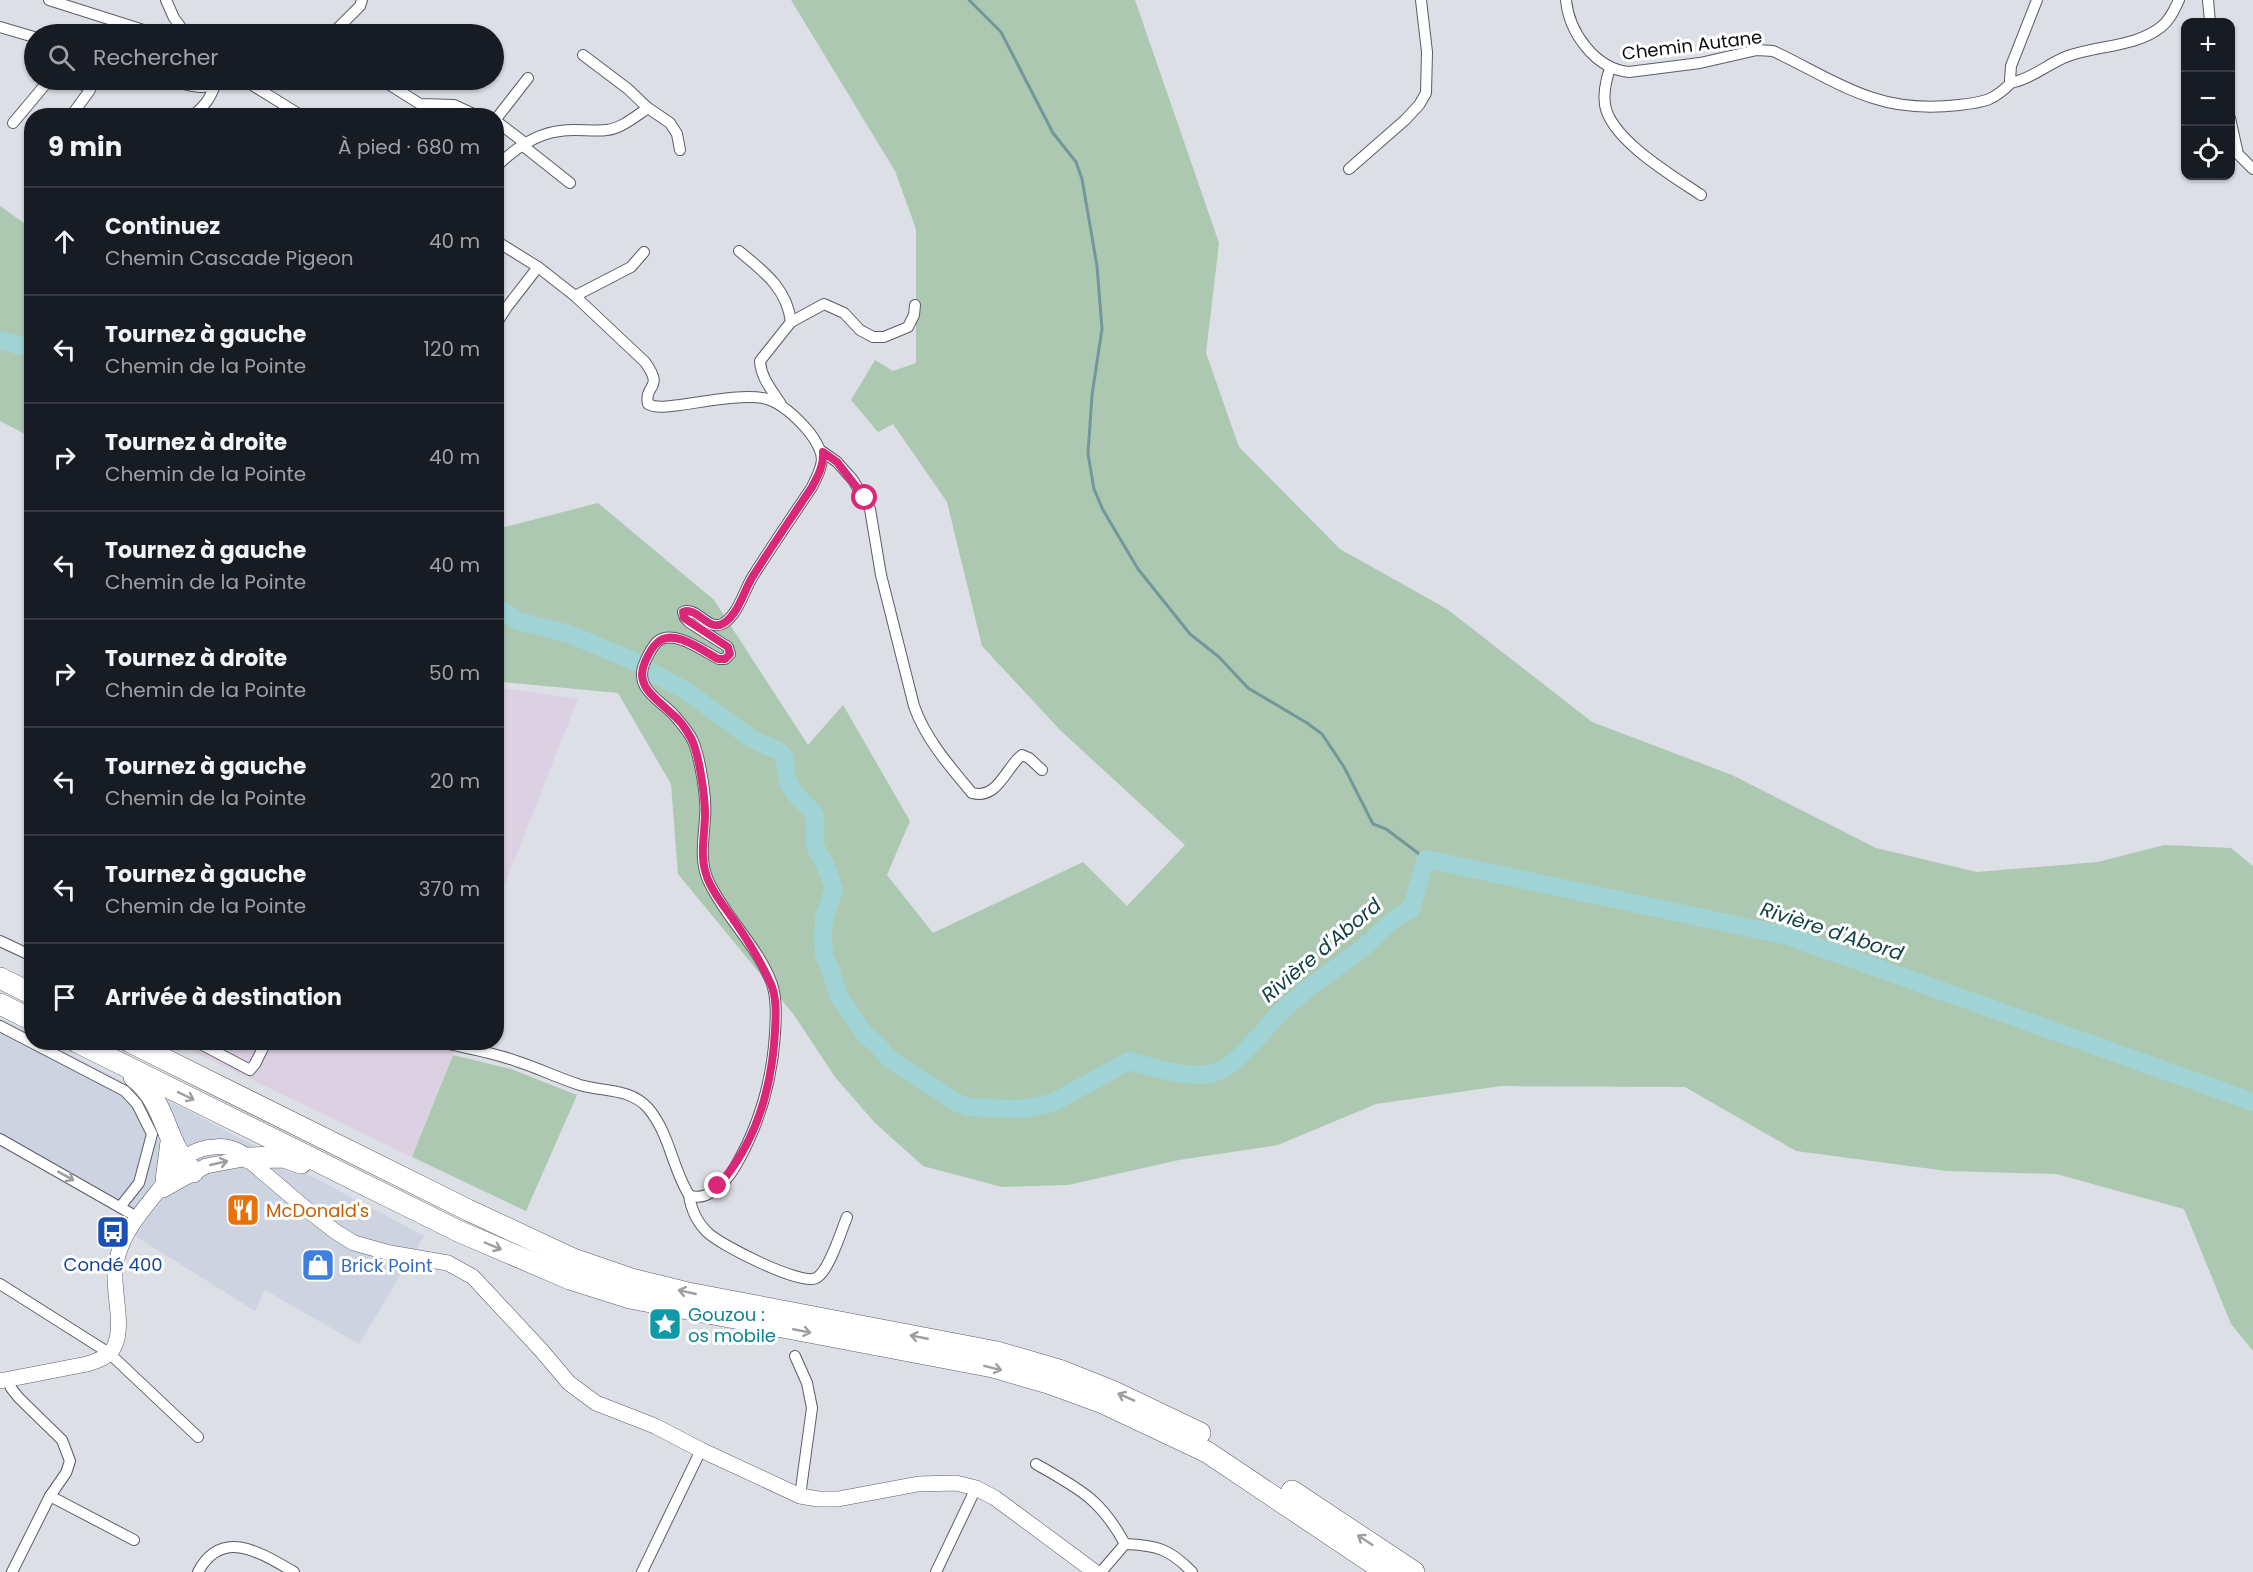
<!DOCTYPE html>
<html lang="fr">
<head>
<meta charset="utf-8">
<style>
	:root { --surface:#171b24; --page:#242831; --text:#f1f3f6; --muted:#9ea1a6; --line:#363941 }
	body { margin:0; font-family:Poppins,sans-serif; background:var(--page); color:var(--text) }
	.controls { position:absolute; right:18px; top:18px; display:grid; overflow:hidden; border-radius:12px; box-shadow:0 2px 4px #0004 }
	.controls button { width:54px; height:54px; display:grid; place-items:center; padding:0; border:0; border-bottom:2px solid var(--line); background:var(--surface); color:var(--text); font:30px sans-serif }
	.stop { position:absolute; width:18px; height:18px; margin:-14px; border:4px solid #db2777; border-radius:50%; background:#fff }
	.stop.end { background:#db2777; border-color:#fff; box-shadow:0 2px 6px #0008 }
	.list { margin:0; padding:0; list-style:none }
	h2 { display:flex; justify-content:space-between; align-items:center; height:78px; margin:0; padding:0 24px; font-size:26px }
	h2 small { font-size:20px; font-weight:400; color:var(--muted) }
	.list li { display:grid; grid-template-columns:39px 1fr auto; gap:18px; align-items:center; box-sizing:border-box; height:108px; padding:0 24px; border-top:2px solid var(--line) }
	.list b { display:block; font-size:22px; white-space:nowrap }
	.list p { margin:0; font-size:20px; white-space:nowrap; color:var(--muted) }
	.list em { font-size:20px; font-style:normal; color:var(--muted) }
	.icon { flex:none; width:33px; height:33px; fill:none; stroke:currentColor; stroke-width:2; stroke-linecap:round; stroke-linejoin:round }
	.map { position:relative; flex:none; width:2253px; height:1572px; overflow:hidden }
	.search { position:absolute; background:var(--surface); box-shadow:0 2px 4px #0004; left:24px; top:24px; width:480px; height:66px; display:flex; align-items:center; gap:15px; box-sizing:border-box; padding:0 21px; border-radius:33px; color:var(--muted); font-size:22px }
	.panel { position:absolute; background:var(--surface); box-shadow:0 2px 4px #0004; left:24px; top:108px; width:480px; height:942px; border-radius:24px }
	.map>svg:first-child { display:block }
</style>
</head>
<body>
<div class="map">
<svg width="2253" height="1572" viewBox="0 0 2253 1572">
	<rect width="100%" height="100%" fill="#dcdfe6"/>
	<path fill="#cdd3e1" d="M0 1018 31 1034 32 1042 47 1043 124 1082 168 1100 424 1236 359 1344 265 1290 255 1311 116 1224 123 1214 0 1145Z"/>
	<g fill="#dcd0e3">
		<path d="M496 687 578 699 500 896 496 895Z"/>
		<path d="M176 1043H457L412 1157Z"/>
	</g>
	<g fill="#acc8b1">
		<path d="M791 0H1135L1219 243 1206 353 1239 447 1340 549 1447 609 1592 722 1732 775 1876 848 1977 872 2098 862 2164 845 2231 848 2253 866V1351L2231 1324 2184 1209 2056 1174 1947 1171 1796 1151 1685 1087 1501 1086 1376 1104 1278 1145 1179 1160 1068 1185 1002 1187 923 1166 875 1123 835 1077 794 1015 678 874 671 784 618 693 502 682 497 679V529L598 503 714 600 808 745 843 705 910 821 887 875 933 933 1083 862 1127 906 1185 845 1060 730 982 646 947 502 893 424 878 432 851 400 875 360 893 371 916 363V229L895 171Z"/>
		<path d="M0 206 31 228V437L0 421Z"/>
		<path d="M453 1055 511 1069 577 1095 526 1211 412 1157Z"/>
	</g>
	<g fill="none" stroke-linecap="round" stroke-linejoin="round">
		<path stroke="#73979a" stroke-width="3" d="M969 0 1001 32 1053 133 1076 162 1082 179 1097 266 1102 329 1092 395 1088 454 1094 489 1103 510 1138 569 1190 634 1219 657 1248 688 1307 723 1322 734 1344 767 1373 824 1386 829 1426 859"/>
		<g stroke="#a0d3d5" stroke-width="18">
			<path d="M0 340 32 349"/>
			<path d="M496 606 518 621 569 634 636 662"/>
			<path d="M649 671 685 690 752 739 779 751 785 757C785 792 795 791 815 815V846L826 867 834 889 824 918 823 938 824 956 831 971 838 995 866 1036 876 1043 889 1059 956 1102 967 1107 1011 1109 1031 1108 1054 1102 1129 1061C1152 1067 1186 1078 1210 1074 1235 1070 1263 1029 1282 1011 1307 986 1338 968 1365 946 1381 932 1392 917 1411 909L1426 859 1788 936 2253 1102"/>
		</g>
		<defs>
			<g id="street">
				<path d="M49 0 156 34"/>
				<path d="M166 0 174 18 186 34"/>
				<path d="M1566 0C1569 32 1595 69 1629 72L1700 63 1757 50 1773 51C1806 66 1838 87 1873 98 1900 107 1932 108 1959 105 1985 102 1993 101 2012 82"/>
				<path d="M2037 0 2011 66 2010 80 2014 82C2033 78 2049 63 2068 56 2098 45 2136 47 2161 27 2170 20 2174 10 2179 0"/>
				<path d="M2208 0 2210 22"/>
				<path d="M0 27 34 37"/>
				<path d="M332 34 360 6 362 0"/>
				<path d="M583 55 628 89 648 108 670 123 677 134 680 150"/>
				<path d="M1610 68C1606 80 1603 92 1605 105 1611 140 1673 176 1701 195"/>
				<path d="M68 80 84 85 90 90 71 116"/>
				<path d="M171 80C188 85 207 93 222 80"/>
				<path d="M244 80 302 116"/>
				<path d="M382 80 420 104 454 105 478 116"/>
				<path d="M192 116C204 107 210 99 215 85"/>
				<path d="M2230 118 2238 154 2253 169"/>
				<path d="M496 119 528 78"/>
				<path d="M496 121 525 143"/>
				<path d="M13 123 49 80"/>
				<path d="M522 145 570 183"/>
				<path d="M496 167C514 149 535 134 560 131 576 128 592 132 607 130 622 128 636 116 648 108"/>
				<path d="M1349 169 1405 120 1419 105 1426 93 1427 52 1421 0"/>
				<path d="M739 251C763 271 787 288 791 322L760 361C761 379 773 391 782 406"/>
				<path d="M575 296 631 267 644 252"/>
				<path d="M791 322 824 304 844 313 860 330 873 337H884L908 327 914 315 915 305"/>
				<path d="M496 324 507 307 538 267"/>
				<path d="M823 452 837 462 853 480 870 509 881 575 914 706C925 738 950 767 972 793 998 800 1006 767 1022 755L1029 758 1042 770"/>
				<path d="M0 941 32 956"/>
				<path d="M0 1026 125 1091 137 1104 152 1134 139 1183 120 1207"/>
				<path d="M197 1042 250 1070 255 1064 266 1042"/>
				<path d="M440 1042C465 1048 492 1052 516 1061 538 1068 558 1078 580 1085 604 1092 630 1088 648 1108 670 1134 672 1168 689 1195 707 1203 726 1182 735 1167 759 1126 772 1081 775 1034 776 1017 777 1000 772 984 758 946 724 916 708 880 699 859 704 839 705 817 707 799 700 758 693 741 689 732 681 723 674 715 659 699 633 688 645 662 648 655 651 648 657 642 673 628 703 651 719 659H725L730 654 728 647 690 623 685 618 683 612C698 606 708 633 724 623 739 613 744 590 753 576 772 546 792 517 812 487 824 463 827 456 810 433 800 421 783 404 767 399 747 393 702 402 680 405 669 406 658 409 648 404 644 383 665 390 645 362L575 296 538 267 496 241"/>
				<path d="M0 1139 137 1217"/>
				<path d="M689 1195C691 1209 697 1222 707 1232 720 1245 801 1286 816 1278 829 1272 841 1231 847 1217"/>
				<path d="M0 1284 109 1353 198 1437"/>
				<path d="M795 1356 807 1383 812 1408 800 1496"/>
				<path d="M9 1380 11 1388 19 1398 62 1440 70 1461 66 1473 50 1496 12 1572"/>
				<path d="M1036 1464C1079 1489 1100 1498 1125 1544 1156 1545 1170 1549 1192 1572"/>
				<path d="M50 1496 134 1540"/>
				<path d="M198 1572C222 1527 261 1553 294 1572"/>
				<path d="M642 1572 701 1450"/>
				<path d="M936 1572 976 1488"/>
				<path d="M1101 1572 1125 1544"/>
			</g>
			<g id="secondary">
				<path d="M163 1190 206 1166 249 1158"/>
				<path d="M0 1381 87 1364C97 1361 109 1357 114 1347 124 1328 114 1295 115 1274 116 1239 141 1212 162 1186 169 1177 176 1165 185 1158 193 1151 205 1147 215 1147 227 1145 245 1151 251 1162L305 1208 336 1232 354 1243 390 1253 448 1263 473 1277 541 1350 569 1383 596 1403 655 1426 701 1450 800 1496 818 1499H838L918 1484 956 1483 976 1488 995 1498 1095 1572"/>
			</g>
			<g id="highway">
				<path d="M0 978 32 994"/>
				<path d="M0 1004 32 1020"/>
				<path d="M77 1042 458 1231 570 1279 630 1298 993 1367 1048 1383 1103 1403 1207 1452 1386 1572"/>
				<path d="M130 1042 468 1210 573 1259 631 1279 688 1293 997 1352 1059 1370 1112 1391 1200 1433"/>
				<path d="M134 1077C168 1103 163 1142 193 1172"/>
				<path d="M249 1158 284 1157 301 1163"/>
				<path d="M166 1180 171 1142"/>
				<path d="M1292 1491 1414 1572"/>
			</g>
		</defs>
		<use href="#street" stroke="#5b5d64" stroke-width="12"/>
		<use href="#secondary" stroke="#5b5d64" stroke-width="16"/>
		<use href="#highway" stroke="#5b5d64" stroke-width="22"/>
		<use href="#street" stroke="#fff" stroke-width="10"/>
		<use href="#secondary" stroke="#fff" stroke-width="15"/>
		<use href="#highway" stroke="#fff" stroke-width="21"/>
	</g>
	<defs><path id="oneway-shaft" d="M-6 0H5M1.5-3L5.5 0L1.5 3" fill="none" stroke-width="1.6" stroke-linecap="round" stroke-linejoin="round" transform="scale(1.5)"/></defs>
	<g stroke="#9d9e9f">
		<use href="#oneway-shaft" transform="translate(186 1096) rotate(26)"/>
		<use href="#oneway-shaft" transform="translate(219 1163) rotate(-13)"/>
		<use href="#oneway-shaft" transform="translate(66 1176) rotate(29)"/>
		<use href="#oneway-shaft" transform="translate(493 1246) rotate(23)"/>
		<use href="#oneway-shaft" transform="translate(687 1292) rotate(-167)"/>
		<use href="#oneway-shaft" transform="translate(802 1331) rotate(11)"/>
		<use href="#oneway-shaft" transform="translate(919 1337) rotate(-169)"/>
		<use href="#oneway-shaft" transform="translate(993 1368) rotate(14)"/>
		<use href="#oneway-shaft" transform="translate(1126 1397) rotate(-156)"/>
		<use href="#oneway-shaft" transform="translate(1365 1540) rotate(-147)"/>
	</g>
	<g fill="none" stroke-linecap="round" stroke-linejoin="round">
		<path stroke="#db2777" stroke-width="8" d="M718 1186C756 1143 772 1087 775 1031 776 1015 777 996 770 982 760 960 747 939 733 919 724 906 712 892 707 877 699 855 705 836 705 814 705 796 699 753 691 738 686 729 679 719 671 713 656 698 634 686 645 662 648 655 651 648 657 643 673 627 703 651 718 659H725L730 654 728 647 690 622 684 618 683 612C698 606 708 633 724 623 739 613 744 590 753 576 772 546 792 517 812 487 818 476 824 465 823 452L837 462 865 498"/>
	</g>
	<defs>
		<symbol id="restaurant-square" viewBox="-11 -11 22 22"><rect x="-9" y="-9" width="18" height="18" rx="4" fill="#e8710a" stroke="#fff"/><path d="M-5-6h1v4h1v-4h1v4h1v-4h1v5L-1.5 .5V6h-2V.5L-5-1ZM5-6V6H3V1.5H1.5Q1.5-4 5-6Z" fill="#fff"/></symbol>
		<symbol id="bus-square" viewBox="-11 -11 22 22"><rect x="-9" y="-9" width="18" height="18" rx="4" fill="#1a4fb4" stroke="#fff"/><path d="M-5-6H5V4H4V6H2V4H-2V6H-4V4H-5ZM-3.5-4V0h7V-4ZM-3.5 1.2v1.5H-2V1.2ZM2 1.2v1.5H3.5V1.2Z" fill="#fff"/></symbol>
		<symbol id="shop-square" viewBox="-11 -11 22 22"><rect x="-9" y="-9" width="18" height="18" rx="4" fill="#3f7fe0" stroke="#fff"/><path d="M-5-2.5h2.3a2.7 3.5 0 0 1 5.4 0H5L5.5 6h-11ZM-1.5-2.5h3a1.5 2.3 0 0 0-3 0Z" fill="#fff"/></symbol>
		<symbol id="sight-square" viewBox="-11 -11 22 22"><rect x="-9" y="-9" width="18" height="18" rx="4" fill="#0f9aa8" stroke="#fff"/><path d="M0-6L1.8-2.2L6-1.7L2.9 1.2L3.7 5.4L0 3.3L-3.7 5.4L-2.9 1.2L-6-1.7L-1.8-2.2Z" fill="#fff"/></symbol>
	</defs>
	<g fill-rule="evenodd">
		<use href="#restaurant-square" x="224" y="1191" width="38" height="38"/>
		<use href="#bus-square" x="94" y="1213" width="38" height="38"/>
		<use href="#shop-square" x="299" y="1246" width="38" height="38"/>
		<use href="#sight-square" x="646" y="1305" width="38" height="38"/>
	</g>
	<g text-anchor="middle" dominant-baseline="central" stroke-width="6" stroke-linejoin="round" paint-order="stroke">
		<g font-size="18" fill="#0b0c0f" stroke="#fff">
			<text transform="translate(1692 45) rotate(-7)">Chemin Autane</text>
		</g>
		<g font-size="18" fill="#c56008" stroke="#fff" text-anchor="start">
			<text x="266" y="1210">McDonald's</text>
		</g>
		<g font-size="18" fill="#164399" stroke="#fff">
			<text x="113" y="1264">Condé 400</text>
		</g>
		<g font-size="18" fill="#366cbe" stroke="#fff" text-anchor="start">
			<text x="341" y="1265">Brick Point</text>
		</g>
		<g font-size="18" fill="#0d838f" stroke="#fff" text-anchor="start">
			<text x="688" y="1314">Gouzou :<tspan x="688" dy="21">os mobile</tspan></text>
		</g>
		<g font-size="20" font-style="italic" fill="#134244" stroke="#fff">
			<text transform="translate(1832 931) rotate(18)">Rivière d'Abord</text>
			<text transform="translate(1321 950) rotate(-40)">Rivière d'Abord</text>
		</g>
	</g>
</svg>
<div class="controls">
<button>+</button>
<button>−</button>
<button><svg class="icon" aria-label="locate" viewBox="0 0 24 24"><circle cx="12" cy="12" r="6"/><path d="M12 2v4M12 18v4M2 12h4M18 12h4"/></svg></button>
</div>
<div class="stop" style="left:865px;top:498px"></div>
<div class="stop end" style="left:718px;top:1186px"></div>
<div class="search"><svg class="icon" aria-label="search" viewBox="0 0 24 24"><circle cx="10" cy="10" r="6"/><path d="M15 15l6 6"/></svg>Rechercher</div>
<section class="panel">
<h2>9 min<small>À pied · 680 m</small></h2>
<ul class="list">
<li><svg class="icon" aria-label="ahead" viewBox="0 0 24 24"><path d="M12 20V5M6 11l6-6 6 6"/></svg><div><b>Continuez</b><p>Chemin Cascade Pigeon</p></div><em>40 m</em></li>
<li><svg class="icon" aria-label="left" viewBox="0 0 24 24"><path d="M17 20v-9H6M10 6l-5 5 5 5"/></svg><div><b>Tournez à gauche</b><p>Chemin de la Pointe</p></div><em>120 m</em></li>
<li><svg class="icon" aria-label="right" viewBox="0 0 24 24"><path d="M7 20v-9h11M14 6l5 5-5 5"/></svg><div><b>Tournez à droite</b><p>Chemin de la Pointe</p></div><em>40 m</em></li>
<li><svg class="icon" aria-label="left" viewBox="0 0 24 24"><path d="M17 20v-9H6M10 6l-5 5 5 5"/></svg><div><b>Tournez à gauche</b><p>Chemin de la Pointe</p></div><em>40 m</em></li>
<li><svg class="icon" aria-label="right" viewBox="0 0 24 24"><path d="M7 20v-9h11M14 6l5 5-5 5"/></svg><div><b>Tournez à droite</b><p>Chemin de la Pointe</p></div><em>50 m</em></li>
<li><svg class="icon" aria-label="left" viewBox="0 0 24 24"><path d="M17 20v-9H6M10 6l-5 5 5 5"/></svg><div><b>Tournez à gauche</b><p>Chemin de la Pointe</p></div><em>20 m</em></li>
<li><svg class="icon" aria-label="left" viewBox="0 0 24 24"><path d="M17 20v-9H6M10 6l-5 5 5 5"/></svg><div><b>Tournez à gauche</b><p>Chemin de la Pointe</p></div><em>370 m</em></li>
<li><svg class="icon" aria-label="arrive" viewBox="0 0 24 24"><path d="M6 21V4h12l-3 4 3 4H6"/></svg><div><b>Arrivée à destination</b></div></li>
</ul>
</section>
</div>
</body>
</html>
